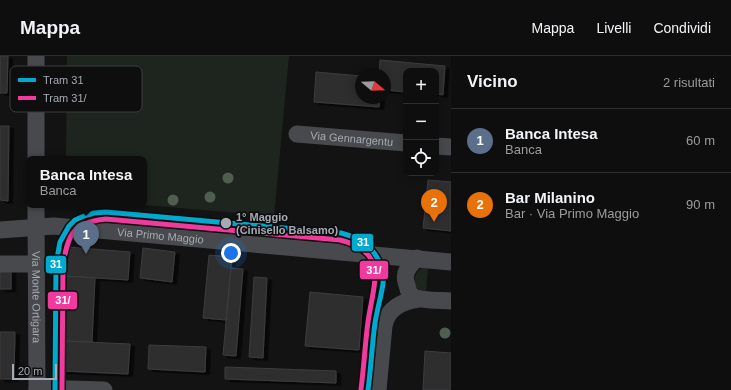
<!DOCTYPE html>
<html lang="it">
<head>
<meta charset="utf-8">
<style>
	:root { --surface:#0e0e0f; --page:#1c1c1d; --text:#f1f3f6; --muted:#9b9c9e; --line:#2e2e2f; --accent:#73757b }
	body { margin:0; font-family:Arial,sans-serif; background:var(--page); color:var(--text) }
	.controls { position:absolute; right:12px; top:12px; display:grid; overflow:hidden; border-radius:8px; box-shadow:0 2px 10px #0003 }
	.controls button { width:36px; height:36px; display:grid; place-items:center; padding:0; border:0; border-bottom:1px solid var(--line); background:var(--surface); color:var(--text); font:20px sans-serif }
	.compass { position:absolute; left:355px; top:12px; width:36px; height:36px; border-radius:50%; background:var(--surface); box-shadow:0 2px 10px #0003; rotate:109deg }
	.scale { position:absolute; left:12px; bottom:10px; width:45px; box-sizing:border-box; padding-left:4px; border:2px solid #a6aab3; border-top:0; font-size:11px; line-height:14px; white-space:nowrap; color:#a6aab3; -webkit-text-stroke:3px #0e0e0f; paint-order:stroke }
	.you { position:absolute; left:231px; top:197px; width:14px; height:14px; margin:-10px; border:3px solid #fff; border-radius:50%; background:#1a73e8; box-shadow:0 0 0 6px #1a73e833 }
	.badge { display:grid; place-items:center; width:26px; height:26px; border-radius:50%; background:var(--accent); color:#fff; font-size:13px; font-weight:700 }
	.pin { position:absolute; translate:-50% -33px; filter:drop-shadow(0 1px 2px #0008) }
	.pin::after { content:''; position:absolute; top:21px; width:14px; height:12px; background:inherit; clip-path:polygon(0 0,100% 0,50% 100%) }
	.popup { position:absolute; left:25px; top:100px; width:122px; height:52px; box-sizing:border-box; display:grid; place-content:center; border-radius:8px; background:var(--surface); filter:drop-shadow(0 1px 3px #0005); font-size:13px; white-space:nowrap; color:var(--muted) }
	.popup b { font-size:15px; color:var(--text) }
	.popup::after { content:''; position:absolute; left:50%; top:100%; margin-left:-8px; border:8px solid transparent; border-top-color:var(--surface) }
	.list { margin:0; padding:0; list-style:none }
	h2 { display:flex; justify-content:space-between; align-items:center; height:52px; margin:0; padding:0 16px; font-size:17px }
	h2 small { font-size:13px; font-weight:400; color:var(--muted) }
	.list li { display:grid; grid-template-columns:26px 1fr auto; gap:12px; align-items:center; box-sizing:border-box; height:64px; padding:0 16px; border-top:1px solid var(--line) }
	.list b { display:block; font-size:15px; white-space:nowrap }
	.list p { margin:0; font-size:13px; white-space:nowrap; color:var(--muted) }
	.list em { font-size:13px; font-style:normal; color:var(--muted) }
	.icon { flex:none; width:22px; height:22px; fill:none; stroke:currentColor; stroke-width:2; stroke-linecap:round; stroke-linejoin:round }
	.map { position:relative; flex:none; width:451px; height:334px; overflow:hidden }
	header { display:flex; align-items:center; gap:24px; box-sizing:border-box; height:56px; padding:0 20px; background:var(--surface); border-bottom:1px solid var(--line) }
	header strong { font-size:19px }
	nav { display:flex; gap:22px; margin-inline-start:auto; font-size:14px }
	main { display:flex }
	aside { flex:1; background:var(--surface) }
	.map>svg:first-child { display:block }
</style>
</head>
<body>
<header>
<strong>Mappa</strong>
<nav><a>Mappa</a><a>Livelli</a><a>Condividi</a></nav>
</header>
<main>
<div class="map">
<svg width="451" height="334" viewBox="0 0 451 334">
	<defs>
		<filter id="shadow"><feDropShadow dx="4.5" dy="2.5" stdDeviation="0" flood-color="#0009"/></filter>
	</defs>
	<rect width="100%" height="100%" fill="#131314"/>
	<g fill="#1e241e">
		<path d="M67 0H289L274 160 144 149V103H66Z"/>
		<path d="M99 160 131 163 159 174 79 166 89 162Z"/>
		<path d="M314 179C327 179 340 179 352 184L351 191 285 185 298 181Z"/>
		<path d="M428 210 426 237 417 232C411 221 417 212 428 210Z"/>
	</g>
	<g fill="#2e2e2f" stroke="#3c3d40" filter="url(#shadow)">
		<path d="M0 0H8L7 37H0Z"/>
		<path d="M380 4 445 10 443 39 436 38V15H406V36L385 34V18H379Z"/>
		<path d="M316 16 361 20V42H380L379 51 314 46Z"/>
		<path d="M0 70H9L8 145 0 144Z"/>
		<path d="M428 124 451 126V175L423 172Z"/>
		<path d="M67 191 130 196 128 224 65 220Z"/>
		<path d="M143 192 175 196 172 226 140 222Z"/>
		<path d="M209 199 232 201 226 264 203 262Z"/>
		<path d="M231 212 243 213 236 300 223 299Z"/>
		<rect x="0" y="214" width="11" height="19"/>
		<path d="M65 220 95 222 92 286 64 285Z"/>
		<path d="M254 221 267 222 263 302 249 301Z"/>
		<path d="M310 236 363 241 359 294 305 290Z"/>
		<path d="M0 276H15L14 323H0Z"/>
		<path d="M64 285 130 288 128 318 62 315Z"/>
		<path d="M149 289 206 291 205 316 148 313Z"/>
		<path d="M425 295 451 297V334H423Z"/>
		<path d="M225 311 336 315V327L225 323Z"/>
	</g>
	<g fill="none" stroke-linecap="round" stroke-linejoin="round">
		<g stroke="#48494c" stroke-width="17">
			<path id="s1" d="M297 78 406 87"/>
			<path d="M436 90 451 91"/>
			<path d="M36 103V0"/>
			<path id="s2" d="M36 149 37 334"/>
			<path id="s3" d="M0 174 54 170 451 206"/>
			<path d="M417 202C410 209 403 216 406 226 407 229 408 233 409 236 414 246 441 244 451 245"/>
			<path d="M0 208H36"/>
			<path d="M37 332 104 334"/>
			<path d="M378 334 384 270C387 252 403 245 419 243"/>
		</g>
		<path stroke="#494a4d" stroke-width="1" d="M121 157 132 159 174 172 264 180H285L313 176H330"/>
		<defs>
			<path id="tram-1" d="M55 334 56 208 60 186 69 170 75 164 84 160 94 157 106 156 341 177C366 183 385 201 383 228 381 241 377 254 375 267 372 289 371 312 368 334"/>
			<path id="tram-2" d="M62 334 63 209C68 178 73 166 106 163L340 184C390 196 373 229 368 266 365 288 364 311 361 333"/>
		</defs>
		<use href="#tram-1" stroke="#0e0e0f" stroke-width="8"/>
		<use href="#tram-2" stroke="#0e0e0f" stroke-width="8"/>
		<use href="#tram-1" stroke="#00a9ce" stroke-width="5"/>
		<use href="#tram-2" stroke="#f13a9d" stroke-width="5"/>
	</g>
	<g fill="#4e5f50">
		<circle cx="228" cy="122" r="5.5"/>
		<circle cx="210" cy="141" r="5.5"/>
		<circle cx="173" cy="144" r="5.5"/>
		<circle cx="445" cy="277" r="5.5"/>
	</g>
	<circle fill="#a6aab3" stroke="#0e0e0f" stroke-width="1.5" cx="226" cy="167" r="6"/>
	<g text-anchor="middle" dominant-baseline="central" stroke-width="3.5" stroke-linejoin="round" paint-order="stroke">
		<g font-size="11" fill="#a6aab3" stroke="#0e0e0f">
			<text stroke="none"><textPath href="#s1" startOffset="55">Via Gennargentu</textPath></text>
			<text stroke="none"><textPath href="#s3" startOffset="161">Via Primo Maggio</textPath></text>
			<text stroke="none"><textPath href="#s2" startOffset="92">Via Monte Ortigara</textPath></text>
		</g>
		<g font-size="11" font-weight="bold" fill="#a6aab3" stroke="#0e0e0f" text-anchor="start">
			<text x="236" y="161">1° Maggio<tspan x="236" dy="13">(Cinisello Balsamo)</tspan></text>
		</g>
	</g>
	<rect x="10" y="10" width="132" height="46" rx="6" fill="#0e0e0f" stroke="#3c3d40" stroke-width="1"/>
	<rect x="18" y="22" width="18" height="4" fill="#00a9ce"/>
	<rect x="18" y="40" width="18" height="4" fill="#f13a9d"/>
	<g font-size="11" fill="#a6aab3">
		<text x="43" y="28">Tram 31</text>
		<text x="43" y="46">Tram 31/</text>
	</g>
	<g stroke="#0e0e0f" stroke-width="1.5">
		<rect x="351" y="177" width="23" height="19" rx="4" fill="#00a9ce"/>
		<rect x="45" y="199" width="22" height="19" rx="4" fill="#00a9ce"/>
		<rect x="359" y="204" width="30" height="20" rx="4" fill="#f13a9d"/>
		<rect x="47" y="235" width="31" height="19" rx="4" fill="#f13a9d"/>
	</g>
	<g font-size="11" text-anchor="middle" font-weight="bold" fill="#fff">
		<text x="363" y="190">31</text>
		<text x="56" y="212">31</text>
		<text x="374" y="218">31/</text>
		<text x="63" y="248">31/</text>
	</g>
</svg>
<div class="controls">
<button>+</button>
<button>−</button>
<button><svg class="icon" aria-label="locate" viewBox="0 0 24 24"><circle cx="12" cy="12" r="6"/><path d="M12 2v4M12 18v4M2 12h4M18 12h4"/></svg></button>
</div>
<svg class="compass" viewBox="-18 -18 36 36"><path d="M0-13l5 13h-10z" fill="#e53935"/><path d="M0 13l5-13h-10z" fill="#9b9c9e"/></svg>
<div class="scale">20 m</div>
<div class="you"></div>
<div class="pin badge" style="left:86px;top:198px;background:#5c6f8a">1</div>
<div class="popup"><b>Banca Intesa</b>Banca</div>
<div class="pin badge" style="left:434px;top:166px;background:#e8710a">2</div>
</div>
<aside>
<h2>Vicino<small>2 risultati</small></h2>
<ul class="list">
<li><span class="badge" style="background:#5c6f8a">1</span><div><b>Banca Intesa</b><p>Banca</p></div><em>60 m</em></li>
<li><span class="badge" style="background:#e8710a">2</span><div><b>Bar Milanino</b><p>Bar · Via Primo Maggio</p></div><em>90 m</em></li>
</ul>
</aside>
</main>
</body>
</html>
